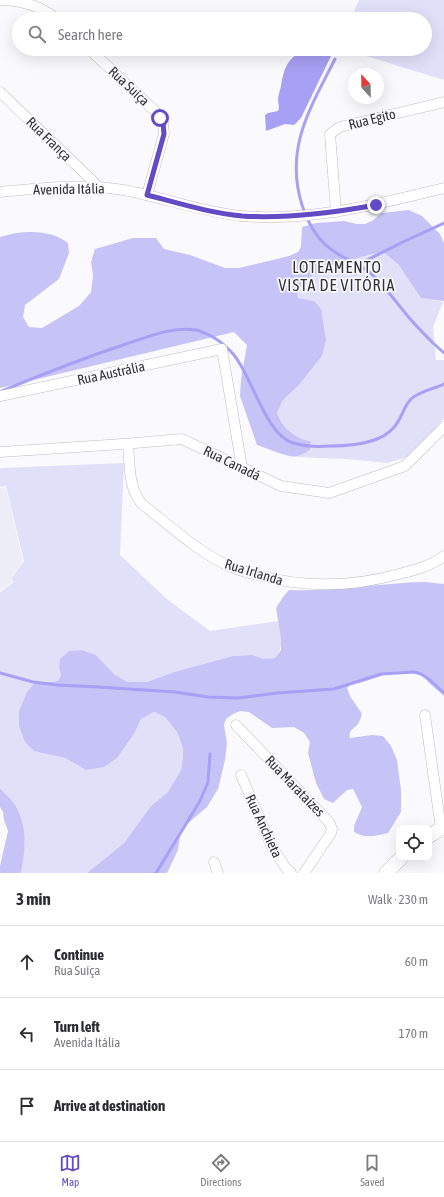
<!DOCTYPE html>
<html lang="en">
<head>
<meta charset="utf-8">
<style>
	:root { --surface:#fff; --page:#f2f2f3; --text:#2b2b33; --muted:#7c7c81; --line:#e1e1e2; --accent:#624bc4 }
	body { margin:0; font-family:"Asap Condensed",sans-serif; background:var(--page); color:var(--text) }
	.controls { position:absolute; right:12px; bottom:12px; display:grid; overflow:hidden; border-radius:8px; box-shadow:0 4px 16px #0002 }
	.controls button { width:36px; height:36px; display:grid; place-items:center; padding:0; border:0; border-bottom:1px solid var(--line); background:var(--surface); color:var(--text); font:20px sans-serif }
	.compass { position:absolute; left:348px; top:68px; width:36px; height:36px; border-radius:50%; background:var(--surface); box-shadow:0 4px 16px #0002; rotate:338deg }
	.stop { position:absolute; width:12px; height:12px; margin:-9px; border:3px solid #624bc4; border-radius:50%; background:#fff }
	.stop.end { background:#624bc4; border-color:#fff; box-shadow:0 1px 4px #0008 }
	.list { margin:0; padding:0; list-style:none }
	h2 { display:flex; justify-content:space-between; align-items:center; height:52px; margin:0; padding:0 16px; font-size:17px }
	h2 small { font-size:13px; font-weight:400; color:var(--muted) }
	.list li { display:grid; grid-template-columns:26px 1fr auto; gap:12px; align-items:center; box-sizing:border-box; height:72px; padding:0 16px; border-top:1px solid var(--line) }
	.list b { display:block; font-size:15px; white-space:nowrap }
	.list p { margin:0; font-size:13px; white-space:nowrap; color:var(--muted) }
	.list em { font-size:13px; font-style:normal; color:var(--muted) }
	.icon { flex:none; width:22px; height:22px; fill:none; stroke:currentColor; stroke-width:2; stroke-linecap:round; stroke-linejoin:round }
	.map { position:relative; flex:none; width:444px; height:873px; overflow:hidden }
	.search { position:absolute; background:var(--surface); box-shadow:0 4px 16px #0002; left:12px; right:12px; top:12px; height:44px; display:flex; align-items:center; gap:10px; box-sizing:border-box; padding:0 14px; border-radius:22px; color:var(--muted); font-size:15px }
	.sheet { height:268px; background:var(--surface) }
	nav { display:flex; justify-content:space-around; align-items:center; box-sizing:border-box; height:56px; border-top:1px solid var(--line); background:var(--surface); font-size:11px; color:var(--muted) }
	nav a { display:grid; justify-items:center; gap:2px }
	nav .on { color:var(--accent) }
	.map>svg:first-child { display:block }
</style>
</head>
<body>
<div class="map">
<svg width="444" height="873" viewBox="0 0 444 873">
	<rect width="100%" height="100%" fill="#fafafe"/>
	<path fill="#ededf8" d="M6 487 23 561 10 580 13 582 0 590V488Z"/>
	<g fill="#e1e0f9">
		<path d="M359 0H444V80L366 56 363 49H425V19H354V12Z"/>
		<path d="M383 252 398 264 421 297 443 302 433 327 436 360H444V418L411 456 387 463 346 459 297 457 310 450 311 443C294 438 284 429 277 413L283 400 299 385 322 356 314 301 298 298C298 293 298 288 301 284 314 269 364 257 383 252Z"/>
		<path d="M124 463 120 555 168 600 210 631 278 621C281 636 285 645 275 658L264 659 252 655 233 656 174 672 147 682H126L114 674 96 655 82 650 69 651 60 659 59 667 61 675 58 681 34 684 51 754 65 758 86 770 117 758 134 734 141 719 154 712 165 717 177 732 183 748V757L181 770 168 792 151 806 124 843 87 873H21L25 842 13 801 0 788V592L14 582 11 579 24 561 7 490 6 486 0 487V468Z"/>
	</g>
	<g fill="#c6c3f7">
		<path d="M409 210 422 216 440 234 444 243V301L421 298 398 264 383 252C363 256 314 269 302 284 298 288 297 293 298 298L314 301 321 309 326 340 322 356 299 385 283 400 277 413C283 429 295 438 311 442L310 450C306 452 302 455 298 456 290 459 267 448 257 445L240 396 241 379 247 345 234 332 0 388V237C22 230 50 229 68 243L69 253 59 279 25 305 23 317 29 327 42 328 79 306 91 292 93 276 91 262 95 249 133 238H156L164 249 190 255 225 268H239L289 256 298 252 301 247 302 227 316 223 344 221 357 224H365L372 221 382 213Z"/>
		<path d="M425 582 444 584V696L429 683 423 676 408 671 390 673 366 681 359 683 353 682 347 688 350 696 362 714C361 717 360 721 358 724 354 729 348 730 350 738L372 735 383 736 391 746 397 760 401 790V812L388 833C374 836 366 839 354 832V826L362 807 353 789 347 790 333 803 324 799 316 783 308 753 310 742 304 733 294 727 272 728 249 712 240 711 233 714 226 719 224 725 227 743 225 760 218 789 207 807 186 825 180 836 178 850 167 873H87L124 843 151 806 168 792 181 770 183 757V748L177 732 165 717 154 712 141 719 134 734 117 758 104 767 86 770 65 758 34 751 25 742 19 726V711L27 692 34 684 58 681 61 675 59 667 60 659 69 651 82 650 96 655 114 674 127 682H147L174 672 233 656 252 655 264 659 275 658 281 650V639L276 608 283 597 289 590C335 592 379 583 425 582Z"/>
		<path d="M0 788C4 793 10 797 13 802 28 825 26 847 21 873H0V866L8 831 4 820 3 812 0 807Z"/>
	</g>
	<path fill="#a7a0f4" d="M311 50H322L331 56 301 118 294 125 285 124 266 131 265 115 268 113 278 111C280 107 278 104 278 99 278 95 280 91 281 86 284 67 289 53 311 50Z"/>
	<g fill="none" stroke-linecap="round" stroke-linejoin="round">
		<g stroke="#a7a0f4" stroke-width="3">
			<path d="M335 59C311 107 284 148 302 205 307 220 314 235 327 246 339 257 355 262 368 271 380 280 396 302 406 314 414 324 424 334 433 343L444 353"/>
			<path d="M357 265 405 241 444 223"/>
			<path d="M2 391C43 374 84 358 126 344 148 337 173 326 196 330 202 331 208 335 213 337 221 342 228 348 234 355 252 377 266 435 293 443 304 446 318 447 329 446 345 446 362 445 377 439 386 436 395 428 399 420 403 413 405 405 411 399 420 391 433 389 444 384"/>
			<path d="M0 673 33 682 57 685 98 687 175 692 208 697 238 698 277 693 334 689 381 674 414 672 421 674 430 680 444 693"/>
			<path d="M156 873 200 801 208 782 210 754"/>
		</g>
		<defs>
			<g id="street">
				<path d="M2 0C24 1 40 6 57 19"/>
				<path d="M89 49 154 110 163 123 164 134 147 195"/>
				<path d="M0 92 98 186"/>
				<path d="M0 192C41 188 82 183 123 190 163 197 201 212 241 216 310 222 378 204 444 188"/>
				<path d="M336 212 330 134 340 127 444 102"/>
				<path d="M0 396 222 349 242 468"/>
				<path d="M128 444C130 464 128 488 142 504 169 525 198 552 229 566 238 570 248 573 258 575 304 588 352 587 399 574 415 570 431 566 444 556"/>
				<path d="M0 452 123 444 182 439 281 486 329 493 405 466 444 427"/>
				<path d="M425 715 441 829"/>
				<path d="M236 725 329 822 332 829 331 833 304 873"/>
				<path d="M241 775 272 847 286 868 291 873"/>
				<path d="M214 862 218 873"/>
			</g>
			<g id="secondary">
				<path d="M429 836 444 827"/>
				<path d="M386 873 401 858"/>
			</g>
		</defs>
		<use href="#street" stroke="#bebec2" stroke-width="11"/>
		<use href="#secondary" stroke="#bebec2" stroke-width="15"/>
		<use href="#street" stroke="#fff" stroke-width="10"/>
		<use href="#secondary" stroke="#fff" stroke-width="14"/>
	</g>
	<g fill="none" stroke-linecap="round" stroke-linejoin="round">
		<path stroke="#624bc4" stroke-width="5" d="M160 118 163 123 164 134 147 195C178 203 210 213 242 216 287 219 332 213 376 205"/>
	</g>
	<g text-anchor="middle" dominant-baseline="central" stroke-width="3.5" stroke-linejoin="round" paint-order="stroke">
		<g font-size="14" fill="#323234" stroke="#fafafe">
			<text transform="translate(129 86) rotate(43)">Rua Suíça</text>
			<text transform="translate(372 119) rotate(-14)">Rua Egito</text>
			<text transform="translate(49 139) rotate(44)">Rua França</text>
			<text transform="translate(69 189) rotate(-1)">Avenida Itália</text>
			<text transform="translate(111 373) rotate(-12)">Rua Austrália</text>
			<text transform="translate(232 463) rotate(26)">Rua Canadá</text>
			<text transform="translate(254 572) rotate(17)">Rua Irlanda</text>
			<text transform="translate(295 786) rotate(46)">Rua Marataízes</text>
			<text transform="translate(264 826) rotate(65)">Rua Anchieta</text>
		</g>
		<g font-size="16" letter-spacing="1" fill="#323234" stroke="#fafafe">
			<text x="337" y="267">LOTEAMENTO<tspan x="337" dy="18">VISTA DE VITÓRIA</tspan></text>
		</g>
	</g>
</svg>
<div class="controls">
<button><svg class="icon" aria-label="locate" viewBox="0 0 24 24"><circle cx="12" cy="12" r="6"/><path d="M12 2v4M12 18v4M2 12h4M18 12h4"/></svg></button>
</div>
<svg class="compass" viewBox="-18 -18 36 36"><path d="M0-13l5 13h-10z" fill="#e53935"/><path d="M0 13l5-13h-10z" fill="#7c7c81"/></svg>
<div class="stop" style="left:160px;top:118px"></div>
<div class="stop end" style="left:376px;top:205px"></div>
<div class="search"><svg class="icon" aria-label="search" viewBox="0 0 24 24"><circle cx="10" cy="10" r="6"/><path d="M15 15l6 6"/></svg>Search here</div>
</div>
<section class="sheet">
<h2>3 min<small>Walk · 230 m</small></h2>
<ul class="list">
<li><svg class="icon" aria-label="ahead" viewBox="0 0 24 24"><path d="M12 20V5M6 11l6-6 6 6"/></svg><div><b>Continue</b><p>Rua Suíça</p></div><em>60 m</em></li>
<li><svg class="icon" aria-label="left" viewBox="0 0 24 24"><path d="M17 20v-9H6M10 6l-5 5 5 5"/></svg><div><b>Turn left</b><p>Avenida Itália</p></div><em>170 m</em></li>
<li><svg class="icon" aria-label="arrive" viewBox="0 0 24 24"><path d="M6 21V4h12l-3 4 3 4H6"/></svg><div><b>Arrive at destination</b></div></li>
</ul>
</section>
<nav>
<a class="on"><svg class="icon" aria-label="map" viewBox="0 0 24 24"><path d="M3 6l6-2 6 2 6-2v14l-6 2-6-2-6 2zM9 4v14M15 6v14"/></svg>Map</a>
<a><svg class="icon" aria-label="directions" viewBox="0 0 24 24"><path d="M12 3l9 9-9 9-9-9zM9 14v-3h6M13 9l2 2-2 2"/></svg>Directions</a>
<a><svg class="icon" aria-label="saved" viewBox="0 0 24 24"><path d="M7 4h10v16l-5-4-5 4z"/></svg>Saved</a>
</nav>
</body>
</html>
